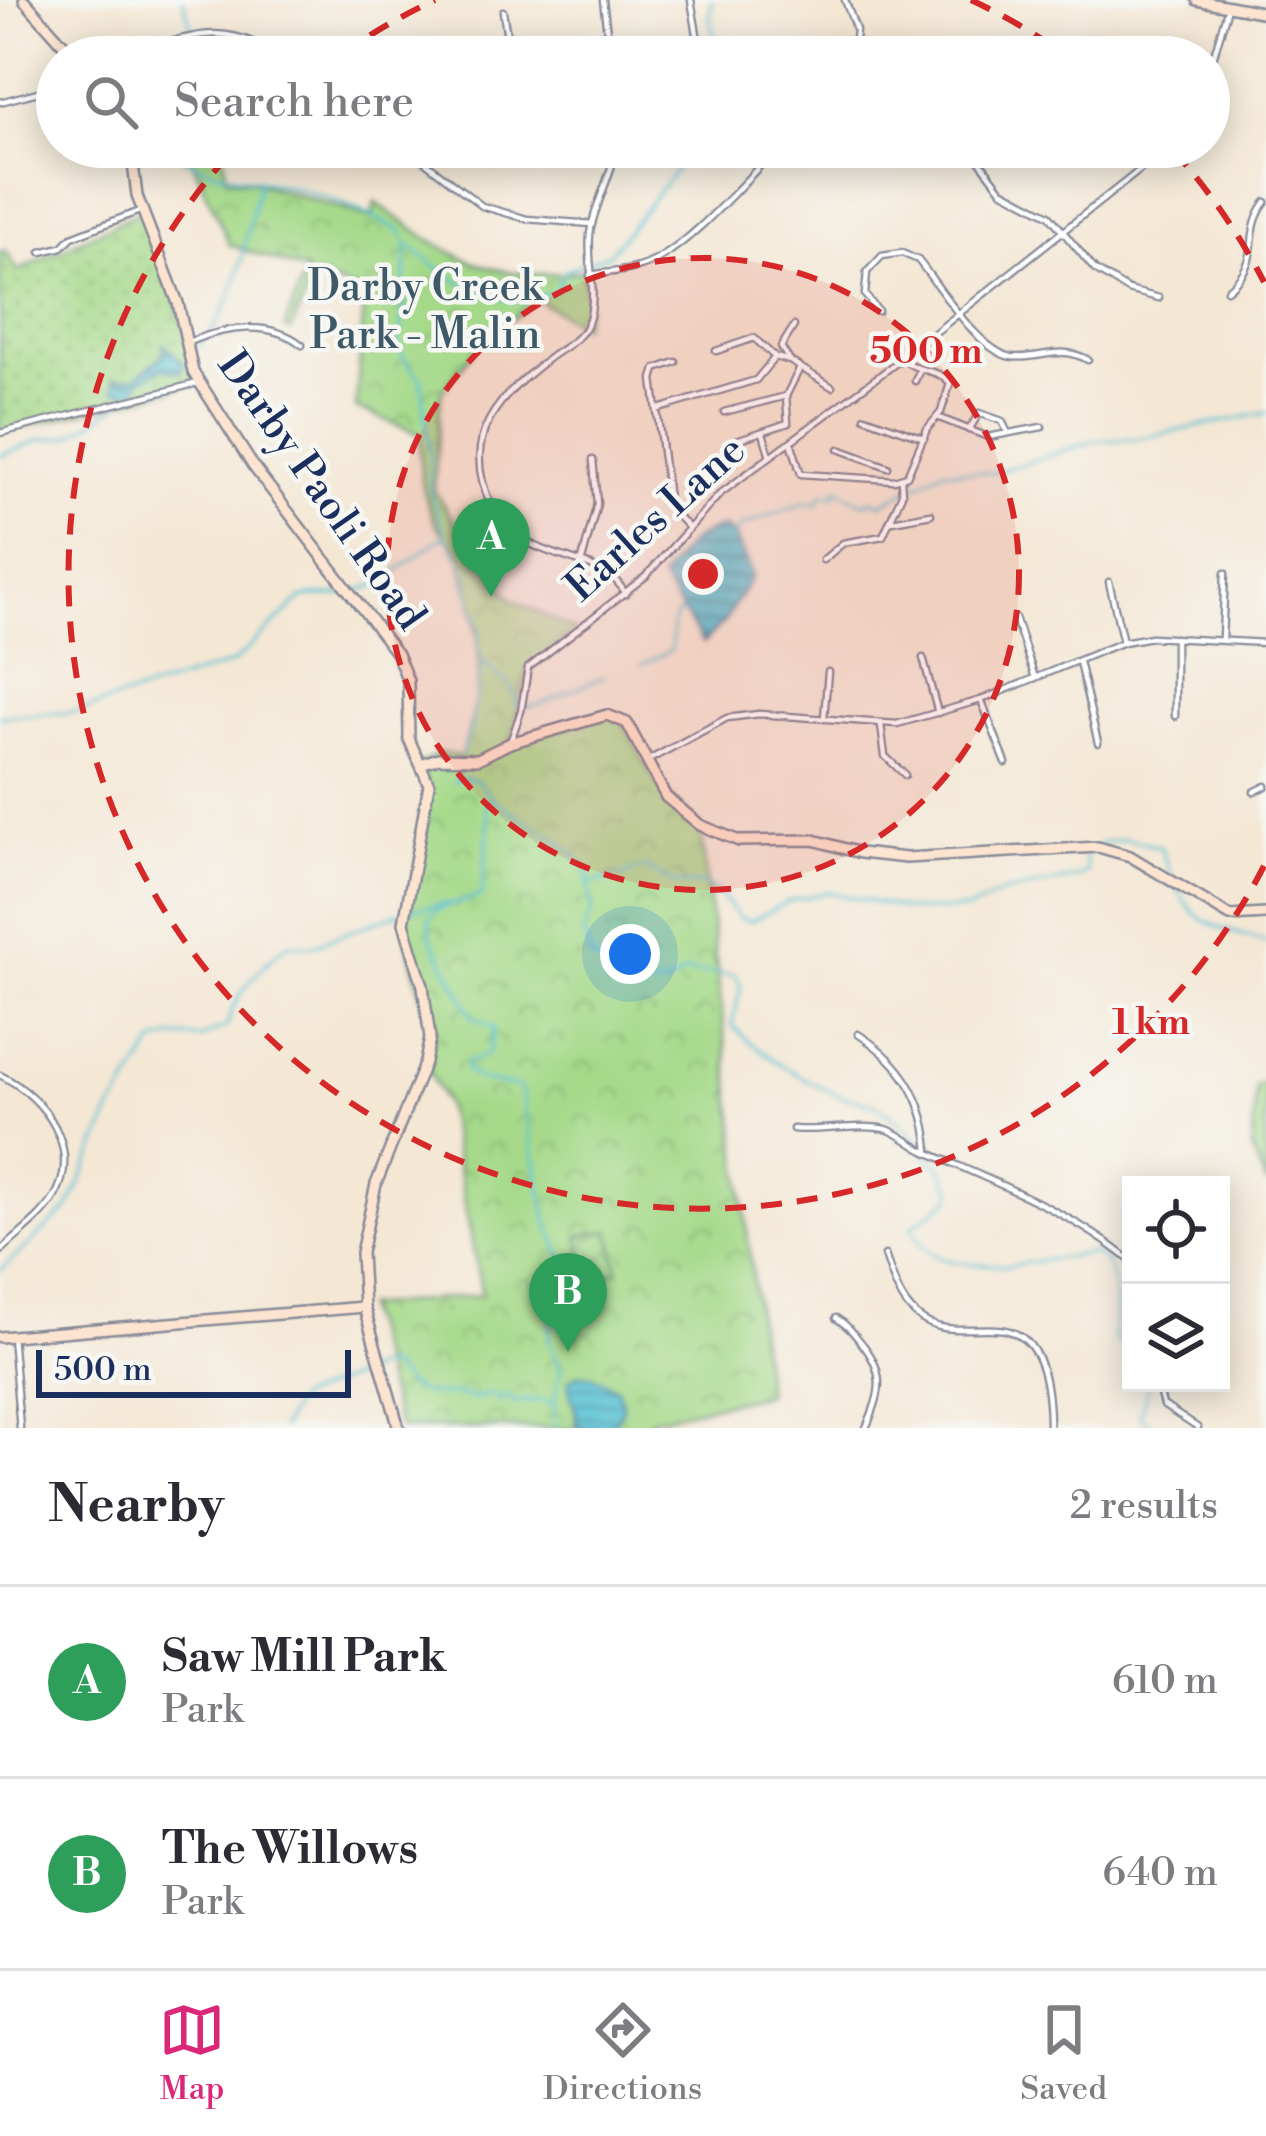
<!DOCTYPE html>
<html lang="en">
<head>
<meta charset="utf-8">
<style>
	:root { --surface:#fff; --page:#f7f7f7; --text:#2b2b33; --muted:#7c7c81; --line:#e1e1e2; --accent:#db2777 }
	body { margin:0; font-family:"Libre Bodoni",serif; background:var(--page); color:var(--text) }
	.controls { position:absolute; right:36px; bottom:36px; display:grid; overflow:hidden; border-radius:0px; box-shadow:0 6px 30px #0003 }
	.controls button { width:108px; height:108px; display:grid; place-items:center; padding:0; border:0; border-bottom:3px solid var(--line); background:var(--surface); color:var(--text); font:60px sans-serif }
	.scale { position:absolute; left:36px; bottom:30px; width:315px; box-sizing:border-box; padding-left:12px; border:6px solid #1b2f5e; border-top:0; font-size:33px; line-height:42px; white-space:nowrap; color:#1b2f5e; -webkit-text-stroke:9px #f6f6f2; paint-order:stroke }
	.you { position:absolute; left:630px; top:954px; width:42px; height:42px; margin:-30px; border:9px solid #fff; border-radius:50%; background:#1a73e8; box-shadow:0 0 0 18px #1a73e833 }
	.badge { display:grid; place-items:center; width:78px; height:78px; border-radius:50%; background:var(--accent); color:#fff; font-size:39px; font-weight:700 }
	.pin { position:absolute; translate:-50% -99px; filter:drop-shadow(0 3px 6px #0008) }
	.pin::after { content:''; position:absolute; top:63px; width:42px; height:36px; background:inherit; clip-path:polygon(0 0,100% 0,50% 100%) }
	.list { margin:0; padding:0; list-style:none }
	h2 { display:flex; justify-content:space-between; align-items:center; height:156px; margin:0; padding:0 48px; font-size:51px }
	h2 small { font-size:39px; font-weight:400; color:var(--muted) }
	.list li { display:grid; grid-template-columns:78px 1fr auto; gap:36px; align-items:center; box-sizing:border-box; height:192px; padding:0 48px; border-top:3px solid var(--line) }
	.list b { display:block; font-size:45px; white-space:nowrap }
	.list p { margin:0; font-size:39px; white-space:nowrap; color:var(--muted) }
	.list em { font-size:39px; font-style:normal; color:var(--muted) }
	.icon { flex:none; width:66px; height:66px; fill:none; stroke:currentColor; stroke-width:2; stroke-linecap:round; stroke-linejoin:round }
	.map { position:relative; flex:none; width:1266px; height:1428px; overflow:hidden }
	.search { position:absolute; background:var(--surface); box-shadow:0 6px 30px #0003; left:36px; right:36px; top:36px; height:132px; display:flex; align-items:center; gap:30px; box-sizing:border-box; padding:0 42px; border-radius:66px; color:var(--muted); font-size:45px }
	.sheet { height:540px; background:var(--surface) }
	nav { display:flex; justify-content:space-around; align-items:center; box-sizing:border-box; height:168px; border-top:3px solid var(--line); background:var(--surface); font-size:33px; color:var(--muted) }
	nav a { display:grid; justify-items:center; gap:6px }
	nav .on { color:var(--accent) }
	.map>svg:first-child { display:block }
</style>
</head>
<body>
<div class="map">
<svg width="1266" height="1428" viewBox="0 0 1266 1428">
	<defs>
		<pattern id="grass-dots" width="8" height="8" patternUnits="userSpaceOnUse" patternTransform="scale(3)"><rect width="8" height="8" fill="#a5d989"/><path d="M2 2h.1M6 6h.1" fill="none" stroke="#8dbb79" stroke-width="1.8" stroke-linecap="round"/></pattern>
		<pattern id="park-crowns" width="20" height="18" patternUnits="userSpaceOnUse" patternTransform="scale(3)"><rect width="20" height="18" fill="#a5d989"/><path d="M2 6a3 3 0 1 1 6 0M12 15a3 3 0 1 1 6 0" fill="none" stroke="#8dbb79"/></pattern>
		<pattern id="garden-furrows" width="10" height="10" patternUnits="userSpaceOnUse" patternTransform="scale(3)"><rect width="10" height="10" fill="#a5d989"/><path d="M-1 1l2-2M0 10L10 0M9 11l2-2" fill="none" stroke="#8dbb79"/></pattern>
		<pattern id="water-rules" width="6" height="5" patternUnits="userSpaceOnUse" patternTransform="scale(3)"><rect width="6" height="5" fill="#57c1d3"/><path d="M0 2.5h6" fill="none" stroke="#479dae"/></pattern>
	</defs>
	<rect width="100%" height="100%" fill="#f6f6f2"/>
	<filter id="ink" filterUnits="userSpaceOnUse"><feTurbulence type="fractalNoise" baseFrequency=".00833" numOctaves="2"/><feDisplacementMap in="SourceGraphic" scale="24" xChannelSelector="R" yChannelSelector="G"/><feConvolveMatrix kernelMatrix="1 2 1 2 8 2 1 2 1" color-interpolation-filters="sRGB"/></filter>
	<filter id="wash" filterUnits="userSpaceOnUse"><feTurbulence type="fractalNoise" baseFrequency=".004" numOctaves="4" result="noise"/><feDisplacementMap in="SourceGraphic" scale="48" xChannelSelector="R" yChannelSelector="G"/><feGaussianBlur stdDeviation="2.7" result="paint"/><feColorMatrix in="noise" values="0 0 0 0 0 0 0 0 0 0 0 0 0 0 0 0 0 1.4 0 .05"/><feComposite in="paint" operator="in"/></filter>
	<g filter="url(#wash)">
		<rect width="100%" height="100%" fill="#f4e7d4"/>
		<g fill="url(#grass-dots)" stroke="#608474" stroke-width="3">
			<path d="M142 210 177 303 199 383 0 433V251H6L18 271Z"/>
			<path d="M1266 1083V1185L1252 1149 1256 1086Z"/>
		</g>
		<path fill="url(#park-crowns)" stroke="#608474" stroke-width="3" d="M186 147H222L227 178 252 181 372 218 375 202C448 254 488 284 582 271L587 305 582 326 538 300 483 340 441 392 434 490 481 563 513 600 575 631 528 668 511 742 607 715 620 717 656 783 700 825 766 1394 652 1419 646 1428H399L364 1307 482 1295 446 1106 425 1062 429 1025 405 932 429 794 421 764 440 753 461 756C481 698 486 639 466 582 463 574 464 563 460 555 454 544 443 536 437 525 421 497 419 465 420 434L356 408 365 294 314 275 291 331 284 328 306 271 230 245Z"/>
		<path fill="url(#garden-furrows)" stroke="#608474" stroke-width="3" d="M610 1231 618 1272 587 1276 579 1236Z"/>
		<g fill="url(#water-rules)" stroke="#397898" stroke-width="3">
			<path d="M164 344 184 364 181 372 163 368 140 380 135 392 115 391V379L135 378 164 355Z"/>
			<path d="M723 527 734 534 752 576 724 622 703 643 661 579C678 555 693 533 723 527Z"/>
			<path d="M577 1375H590L617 1388 623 1408 611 1428H584L576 1423C579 1408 567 1397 569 1380Z"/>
		</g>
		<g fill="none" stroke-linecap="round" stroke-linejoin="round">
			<g stroke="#57c1d3" stroke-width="3">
				<path d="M183 0 192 29 190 57"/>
				<path d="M712 0 710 18 719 57"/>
				<path d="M176 147V154C206 174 243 176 277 184 317 192 367 212 402 232L405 238"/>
				<path d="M407 241 402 329 395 336 404 359 421 379 430 451V491L445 535 461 557 480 631 477 644 482 661 471 726 462 754"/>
				<path d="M411 246C437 271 487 304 526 300 535 299 545 294 555 292L566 270 609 254 694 147"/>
				<path d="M192 353C240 312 244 239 259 182"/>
				<path d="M0 456 40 440 71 436 117 406"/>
				<path d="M734 534 742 526 806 502 818 504 821 494 835 495 837 489 863 503 873 500 881 504 944 470 993 473 1095 441 1135 439 1266 413"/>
				<path d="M356 591 378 585 444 536"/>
				<path d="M483 662 510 687 519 708C546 708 577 685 604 677"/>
				<path d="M642 665 671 650 673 621 680 612"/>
				<path d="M0 716 77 712 233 663 302 598C318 593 331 599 347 593"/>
				<path d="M459 763 455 782 464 778 478 781 492 799 564 845 587 868 592 911 583 933 592 958C625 977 653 1003 685 972L736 975 741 987 732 1025C756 1052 810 1084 844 1097 853 1100 863 1100 872 1103 881 1107 917 1136 921 1145"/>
				<path d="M491 800 486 803 489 827 481 896 435 910 429 919 431 937 473 1017 494 1028 488 1054 468 1061 466 1069C479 1087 502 1080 521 1089L548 1223 574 1282 569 1298 554 1297C548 1312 553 1323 548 1338L561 1369 554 1402 555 1428"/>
				<path d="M1101 843 1125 839 1160 847 1172 877"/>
				<path d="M590 882C606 884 628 872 645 868L674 884H703L715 890 741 919 751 921 789 901 828 892 909 910H968L1000 894 1079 877 1087 872 1085 854"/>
				<path d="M1177 886C1194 929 1230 930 1266 942"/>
				<path d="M410 910 448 903"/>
				<path d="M924 1154 940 1166 953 1191 950 1199 911 1227 925 1249 942 1259 966 1263 1007 1266 1092 1253 1104 1259C1117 1284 1117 1310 1114 1338L1120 1344H1131"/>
				<path d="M0 1271 69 1208 113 1108 155 1043 173 1037 202 1038 228 1025C232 997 265 962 288 944L311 946 401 912"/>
				<path d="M1149 1383 1140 1415 1154 1428"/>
				<path d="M281 1428 297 1399 386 1365C400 1375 406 1389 425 1393 441 1397 459 1391 473 1399L491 1394 498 1396 500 1402 508 1395 514 1403 532 1400 552 1402"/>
			</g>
		</g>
	</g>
	<g filter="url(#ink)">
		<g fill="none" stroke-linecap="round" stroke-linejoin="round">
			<defs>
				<g id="street">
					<path d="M603 0 610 57"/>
					<path d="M691 0 701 57"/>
					<path d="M845 0 856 30 853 57"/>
					<path d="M503 11 510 57"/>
					<path d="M510 56 608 48"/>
					<path d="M123 57C188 38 219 17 281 57"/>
					<path d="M1209 72 1228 7"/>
					<path d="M0 102 57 87"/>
					<path d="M406 147 482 206 527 219 592 224"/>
					<path d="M617 147C611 176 593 209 590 234 587 264 599 297 587 325 581 338 565 347 553 355 500 396 457 435 492 507 522 567 607 550 625 594"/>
					<path d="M969 147 1002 190 1049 215 1095 270 1128 290 1159 298"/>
					<path d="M41 252 62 247 72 237 142 210"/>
					<path d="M590 275C608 272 628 272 645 265 687 250 745 180 778 147"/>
					<path d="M1227 290C1266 258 1241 233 1266 202"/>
					<path d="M878 311 865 295 867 272 882 256 902 253 918 260C939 286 979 352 1012 357 1040 360 1060 344 1088 360"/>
					<path d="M191 341C226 327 270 320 302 345"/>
					<path d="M716 351 754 338 775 357 790 361 832 387"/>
					<path d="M790 361 781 347 794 326"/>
					<path d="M676 362 656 369 653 379 669 507 687 526"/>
					<path d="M915 381 920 369"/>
					<path d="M659 409 756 380 775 357"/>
					<path d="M724 412 786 396"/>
					<path d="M865 417 924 438"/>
					<path d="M937 417 988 437 1042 427"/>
					<path d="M969 430 979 413 1002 421 1008 433"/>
					<path d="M0 433 198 383"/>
					<path d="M763 433 770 456"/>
					<path d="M731 442 788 423 786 396 800 368"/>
					<path d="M791 442 801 474 894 480 907 476 927 429 941 412 950 384C939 367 916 374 903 358"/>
					<path d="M839 449 888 467"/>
					<path d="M892 521 931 514"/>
					<path d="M823 560 843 543 883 536 902 494 901 479"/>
					<path d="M581 564 597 504 593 460"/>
					<path d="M1109 582 1123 642"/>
					<path d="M1015 618 1035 678"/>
					<path d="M1175 638V716"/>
					<path d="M1222 638 1225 573"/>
					<path d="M923 658 938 713"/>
					<path d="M1079 662 1098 743"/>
					<path d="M981 700 1006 763"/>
					<path d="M824 718 828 672"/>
					<path d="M881 725 885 756 905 775"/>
					<path d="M510 743 521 711 528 668 646 576 721 493 903 358 1169 147"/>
					<path d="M647 761 727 718 759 714 897 724 981 700 1123 642 1151 637 1266 643"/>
					<path d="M1254 792 1266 786"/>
					<path d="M858 1034C903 1063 926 1100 929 1153"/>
					<path d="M0 1075C45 1097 83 1149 54 1198 41 1219 17 1235 0 1252"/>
					<path d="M793 1129C822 1132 858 1123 886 1129 900 1133 913 1146 927 1152 996 1183 1072 1212 1131 1261"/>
					<path d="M885 1255C892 1275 898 1299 915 1314 939 1336 968 1327 997 1329 1045 1331 1049 1392 1049 1428"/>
					<path d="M836 1318C848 1325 855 1335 864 1346 887 1376 880 1395 866 1428"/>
					<path d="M12 1336 20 1428"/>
					<path d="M1157 1383 1163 1405 1198 1428"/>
				</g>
				<g id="secondary">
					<path d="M24 0 75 57"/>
					<path d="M1197 0 1266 13"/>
					<path d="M131 147 137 196 178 303 193 372 253 466 397 654 408 681 409 739 429 784 404 923 423 986 430 1038 425 1062 376 1184 361 1253 364 1307 399 1428"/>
					<path d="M421 764 438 758 478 759 510 743 607 715 627 723 666 797 700 825 739 841 814 840 860 853 906 858 1098 847 1130 856 1230 916 1266 914"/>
					<path d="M0 1337 364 1307"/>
				</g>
			</defs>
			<use href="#street" stroke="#888b99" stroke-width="9"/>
			<use href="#secondary" stroke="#888b99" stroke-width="14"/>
			<use href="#street" stroke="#fff" stroke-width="4.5"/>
			<use href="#secondary" stroke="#fde4d0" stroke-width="9"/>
		</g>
	</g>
	<circle cx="703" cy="574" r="316" fill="#d62828" fill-opacity=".12"/>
	<g fill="none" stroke="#d62828" stroke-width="6" stroke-dasharray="21 15">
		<circle cx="703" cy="574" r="316"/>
		<path d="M1264 866A633 633 0 1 1 233 150M340 55A633 633 0 0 1 435 0M971 0A633 633 0 0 1 1066 55M1173 150A633 633 0 0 1 1264 282"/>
	</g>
	<g text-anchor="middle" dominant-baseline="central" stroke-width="9" stroke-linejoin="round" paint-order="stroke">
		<g font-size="42" fill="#3e5a69" stroke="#f6f6f2">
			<text x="425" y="287">Darby Creek<tspan x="425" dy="48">Park - Malin</tspan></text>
		</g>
		<g font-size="42" fill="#1b2f5e" stroke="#f6f6f2">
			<text transform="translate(321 491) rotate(55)">Darby Paoli Road</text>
			<text transform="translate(656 519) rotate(-42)">Earles Lane</text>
		</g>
	</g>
	<circle cx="703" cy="574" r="18" fill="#d62828" stroke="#f6f6f2" stroke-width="6"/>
	<g font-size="36" text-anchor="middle" font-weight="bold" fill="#d62828" stroke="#f6f6f2" stroke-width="9" stroke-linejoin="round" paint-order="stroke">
		<text x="926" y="363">500 m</text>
		<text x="1151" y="1034">1 km</text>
	</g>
</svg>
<div class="controls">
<button><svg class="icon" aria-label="locate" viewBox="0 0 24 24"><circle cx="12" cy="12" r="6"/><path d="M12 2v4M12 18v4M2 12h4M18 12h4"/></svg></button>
<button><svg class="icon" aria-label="layers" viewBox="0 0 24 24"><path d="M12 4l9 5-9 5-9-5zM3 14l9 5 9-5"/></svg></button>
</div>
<div class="scale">500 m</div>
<div class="you"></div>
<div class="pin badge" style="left:491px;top:597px;background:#2e9e5b">A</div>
<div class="pin badge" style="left:568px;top:1352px;background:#2e9e5b">B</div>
<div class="search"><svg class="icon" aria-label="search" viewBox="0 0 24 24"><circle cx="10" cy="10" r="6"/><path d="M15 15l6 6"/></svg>Search here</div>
</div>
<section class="sheet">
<h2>Nearby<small>2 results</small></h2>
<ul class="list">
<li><span class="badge" style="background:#2e9e5b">A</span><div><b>Saw Mill Park</b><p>Park</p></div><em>610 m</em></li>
<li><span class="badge" style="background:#2e9e5b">B</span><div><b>The Willows</b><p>Park</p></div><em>640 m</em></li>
</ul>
</section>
<nav>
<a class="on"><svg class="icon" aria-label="map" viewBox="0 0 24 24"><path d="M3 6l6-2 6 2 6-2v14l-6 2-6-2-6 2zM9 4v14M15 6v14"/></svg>Map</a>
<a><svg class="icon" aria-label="directions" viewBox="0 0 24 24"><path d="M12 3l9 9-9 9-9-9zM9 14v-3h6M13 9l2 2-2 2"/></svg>Directions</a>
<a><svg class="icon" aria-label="saved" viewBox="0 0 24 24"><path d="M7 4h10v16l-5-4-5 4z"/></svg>Saved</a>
</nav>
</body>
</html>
